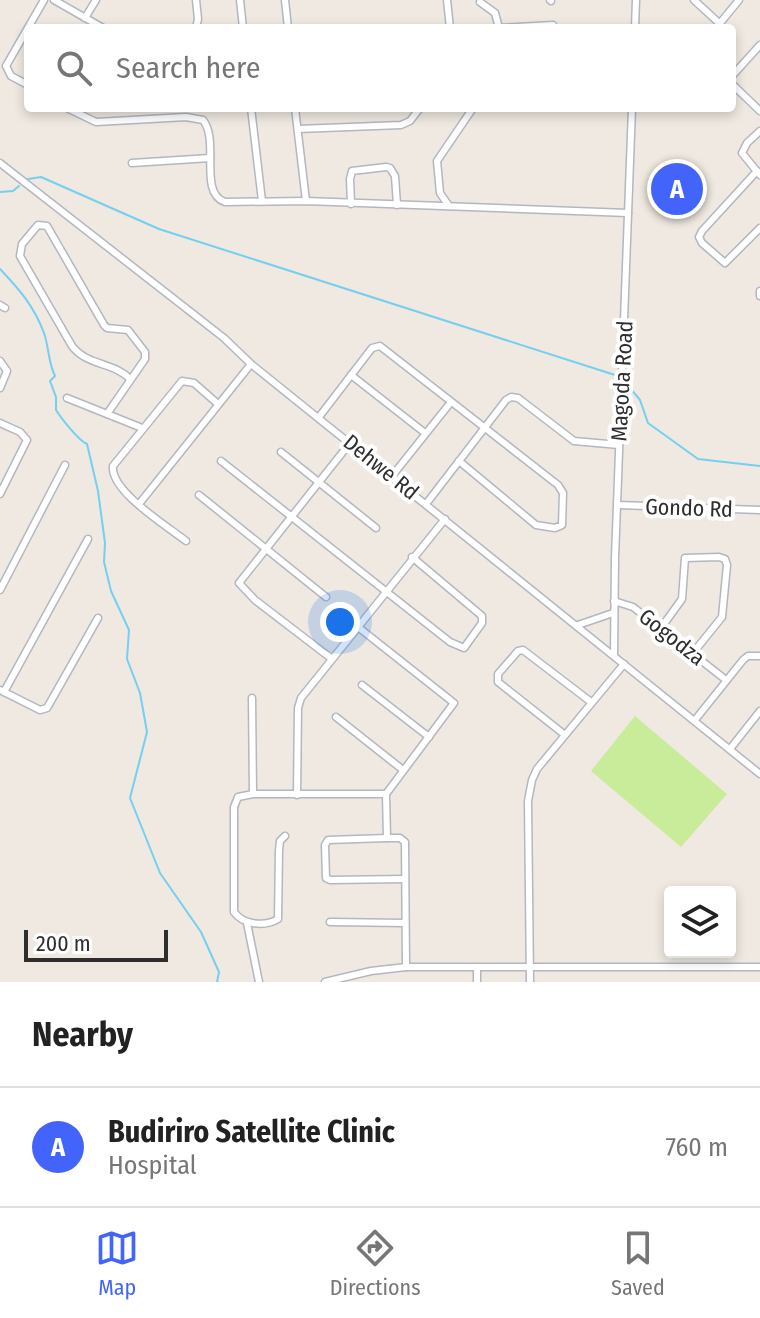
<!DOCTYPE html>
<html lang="en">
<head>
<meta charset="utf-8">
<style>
	:root { --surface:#fff; --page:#f6f6f6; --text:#222; --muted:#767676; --line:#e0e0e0; --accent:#4264fb }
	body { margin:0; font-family:"Fira Sans Condensed",sans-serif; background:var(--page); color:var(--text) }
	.controls { position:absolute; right:24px; bottom:24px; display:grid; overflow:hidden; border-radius:8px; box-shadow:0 4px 12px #0003 }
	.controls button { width:72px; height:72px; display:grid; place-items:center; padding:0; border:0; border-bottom:2px solid var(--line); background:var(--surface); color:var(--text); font:40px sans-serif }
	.scale { position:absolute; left:24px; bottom:20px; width:144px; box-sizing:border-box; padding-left:8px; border:4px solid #2e2e2e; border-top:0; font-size:22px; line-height:28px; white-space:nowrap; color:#2e2e2e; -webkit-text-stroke:6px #fff; paint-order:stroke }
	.you { position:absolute; left:340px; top:622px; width:28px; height:28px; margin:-20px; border:6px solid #fff; border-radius:50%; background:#1a73e8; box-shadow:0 0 0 12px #1a73e833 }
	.badge { display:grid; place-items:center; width:52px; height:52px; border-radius:50%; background:var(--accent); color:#fff; font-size:26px; font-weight:700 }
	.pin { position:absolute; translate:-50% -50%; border:4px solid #fff; box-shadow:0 2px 8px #0006 }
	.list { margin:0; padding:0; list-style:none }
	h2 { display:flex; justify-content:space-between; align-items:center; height:104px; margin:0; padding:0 32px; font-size:34px }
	h2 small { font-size:26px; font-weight:400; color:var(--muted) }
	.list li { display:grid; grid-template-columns:52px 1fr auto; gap:24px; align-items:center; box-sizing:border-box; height:120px; padding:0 32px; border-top:2px solid var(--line) }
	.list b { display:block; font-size:30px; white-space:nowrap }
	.list p { margin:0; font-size:26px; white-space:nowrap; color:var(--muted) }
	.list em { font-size:26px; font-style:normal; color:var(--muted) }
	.icon { flex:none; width:44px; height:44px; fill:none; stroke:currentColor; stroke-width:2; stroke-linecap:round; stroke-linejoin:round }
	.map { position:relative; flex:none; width:760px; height:982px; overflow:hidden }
	.search { position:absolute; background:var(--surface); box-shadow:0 4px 12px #0003; left:24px; right:24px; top:24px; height:88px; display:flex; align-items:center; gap:20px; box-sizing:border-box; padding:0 28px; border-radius:8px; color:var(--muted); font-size:30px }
	.sheet { height:224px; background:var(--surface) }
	nav { display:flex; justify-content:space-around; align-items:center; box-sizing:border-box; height:112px; border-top:2px solid var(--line); background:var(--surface); font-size:22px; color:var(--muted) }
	nav a { display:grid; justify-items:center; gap:4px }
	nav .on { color:var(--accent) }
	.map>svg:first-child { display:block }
</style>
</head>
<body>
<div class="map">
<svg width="760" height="982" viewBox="0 0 760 982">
	<rect width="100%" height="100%" fill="#efe9e1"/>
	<path fill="#c9ec9a" d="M635 716 727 794 681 847 591 771Z"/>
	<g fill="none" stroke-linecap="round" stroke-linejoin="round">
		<g stroke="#75cff0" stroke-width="2">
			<path d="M28 179 41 177 159 229 615 375"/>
			<path d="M0 192 13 191 19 186"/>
			<path d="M0 269C19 289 34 306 44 333 49 347 48 362 55 376L50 381 56 397V410C61 418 79 441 87 444L98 491 105 543 104 562 111 591 129 630 127 659 140 693 147 732 130 798 160 873 201 932 219 972 217 982"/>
			<path d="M625 382 640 400 648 423 698 459 760 466"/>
		</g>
		<defs>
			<g id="minor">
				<path d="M54 0 103 28"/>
				<path d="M240 0 243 28"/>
				<path d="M285 0 288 28"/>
				<path d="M447 0 450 28"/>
				<path d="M550 0 551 1"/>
				<path d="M694 0 719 23"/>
				<path d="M480 2 495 13 499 28"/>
				<path d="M85 18 96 0"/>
				<path d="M196 28 198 19 196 0"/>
				<path d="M499 28 553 25"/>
				<path d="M635 28 636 0"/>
				<path d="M716 28 739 0"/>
				<path d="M732 76 760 45"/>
				<path d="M732 84 760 111"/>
				<path d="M28 85 11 76 6 66 44 0"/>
				<path d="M67 108 96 122 186 117 203 120C220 141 198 193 225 202L306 201 628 213"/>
				<path d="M251 108 262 201"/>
				<path d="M295 108 306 201"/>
				<path d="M298 129 401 125 410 121 420 108"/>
				<path d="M760 131 747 143 742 153 760 175"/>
				<path d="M0 163 224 338 251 364 760 774"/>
				<path d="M132 163 210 158"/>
				<path d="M757 171 702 231 699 237 702 243 725 263 760 228"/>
				<path d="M351 204 350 179 352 171 386 167 390 168 395 176 397 205"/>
				<path d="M449 206 440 193 437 161 473 108"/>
				<path d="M760 291V296"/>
				<path d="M0 305 5 308"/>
				<path d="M0 361 7 371 0 388"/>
				<path d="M351 375 425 433"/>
				<path d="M67 398 142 428"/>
				<path d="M107 414 145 359V352L128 330 107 328 104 325 47 226 38 225 22 244 20 256 72 346C87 366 114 362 130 379"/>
				<path d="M319 417 372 348 380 346 558 485 563 493 562 525 555 528 536 525 459 461"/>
				<path d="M0 423 20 432 27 440 0 494"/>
				<path d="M281 452 376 528"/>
				<path d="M221 461 450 642 464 648 482 623V616L412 557"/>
				<path d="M392 476 451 402"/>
				<path d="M199 495 326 597"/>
				<path d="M139 504 251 364"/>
				<path d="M426 504 506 400 511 397 518 398 574 441 619 445"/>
				<path d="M618 505 760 510"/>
				<path d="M186 541C167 526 110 491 113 466L182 381 194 383 218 404"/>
				<path d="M0 590 65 465"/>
				<path d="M614 601 633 607 726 680"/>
				<path d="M578 625 613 613"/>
				<path d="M358 627 454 703 386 794 387 838H400L405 842 406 967"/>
				<path d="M661 628 682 599 685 558 719 557 725 559 727 565 722 617 693 653"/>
				<path d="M614 655 615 558 632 108"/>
				<path d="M332 659 255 600 239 583 350 443"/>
				<path d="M362 685 429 737"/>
				<path d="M0 690 40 710 47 708 98 618"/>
				<path d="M4 692 88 539"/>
				<path d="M252 698 253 794"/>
				<path d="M336 717 403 770"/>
				<path d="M695 720 743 660 748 656H760"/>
				<path d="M565 735 498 682V674L518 651 523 650 591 702"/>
				<path d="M730 749 760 711"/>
				<path d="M297 795 298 708 301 698 445 519"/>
				<path d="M285 836 280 841 279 850 278 919C265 927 243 925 234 912V807L238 797 253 794H386"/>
				<path d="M387 838 328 840 325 845 326 878 330 880 405 879"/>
				<path d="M330 922 405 923"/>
				<path d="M247 923 259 982"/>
				<path d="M325 982 371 971 406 967H760"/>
				<path d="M477 982V968"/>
				<path d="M530 982 528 801 532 780 537 769 624 664"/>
			</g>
		</defs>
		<use href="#minor" stroke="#b4b7c1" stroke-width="9"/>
		<use href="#minor" stroke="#fff" stroke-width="6"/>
	</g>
	<g text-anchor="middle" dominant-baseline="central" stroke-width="8" stroke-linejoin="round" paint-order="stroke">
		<g font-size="22" fill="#2e2e2e" stroke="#fff">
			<text transform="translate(622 381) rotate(-87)">Magoda Road</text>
			<text transform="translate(381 467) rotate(39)">Dehwe Rd</text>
			<text transform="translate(689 508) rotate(2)">Gondo Rd</text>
			<text transform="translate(672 637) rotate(38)">Gogodza</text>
		</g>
	</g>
</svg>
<div class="controls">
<button><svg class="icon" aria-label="layers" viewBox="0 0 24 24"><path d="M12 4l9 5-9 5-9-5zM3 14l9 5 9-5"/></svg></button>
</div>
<div class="scale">200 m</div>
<div class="you"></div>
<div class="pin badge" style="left:677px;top:189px">A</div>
<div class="search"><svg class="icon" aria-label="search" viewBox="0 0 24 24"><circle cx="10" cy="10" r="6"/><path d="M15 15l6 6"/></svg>Search here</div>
</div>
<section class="sheet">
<h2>Nearby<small></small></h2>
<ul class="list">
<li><span class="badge">A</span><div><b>Budiriro Satellite Clinic</b><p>Hospital</p></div><em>760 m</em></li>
</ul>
</section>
<nav>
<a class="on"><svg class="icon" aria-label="map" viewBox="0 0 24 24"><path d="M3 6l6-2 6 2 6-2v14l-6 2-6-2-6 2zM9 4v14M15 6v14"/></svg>Map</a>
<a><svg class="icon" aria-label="directions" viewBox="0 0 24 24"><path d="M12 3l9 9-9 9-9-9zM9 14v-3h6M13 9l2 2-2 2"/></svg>Directions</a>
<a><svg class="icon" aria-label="saved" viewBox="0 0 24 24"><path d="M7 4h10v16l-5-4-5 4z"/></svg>Saved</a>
</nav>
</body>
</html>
